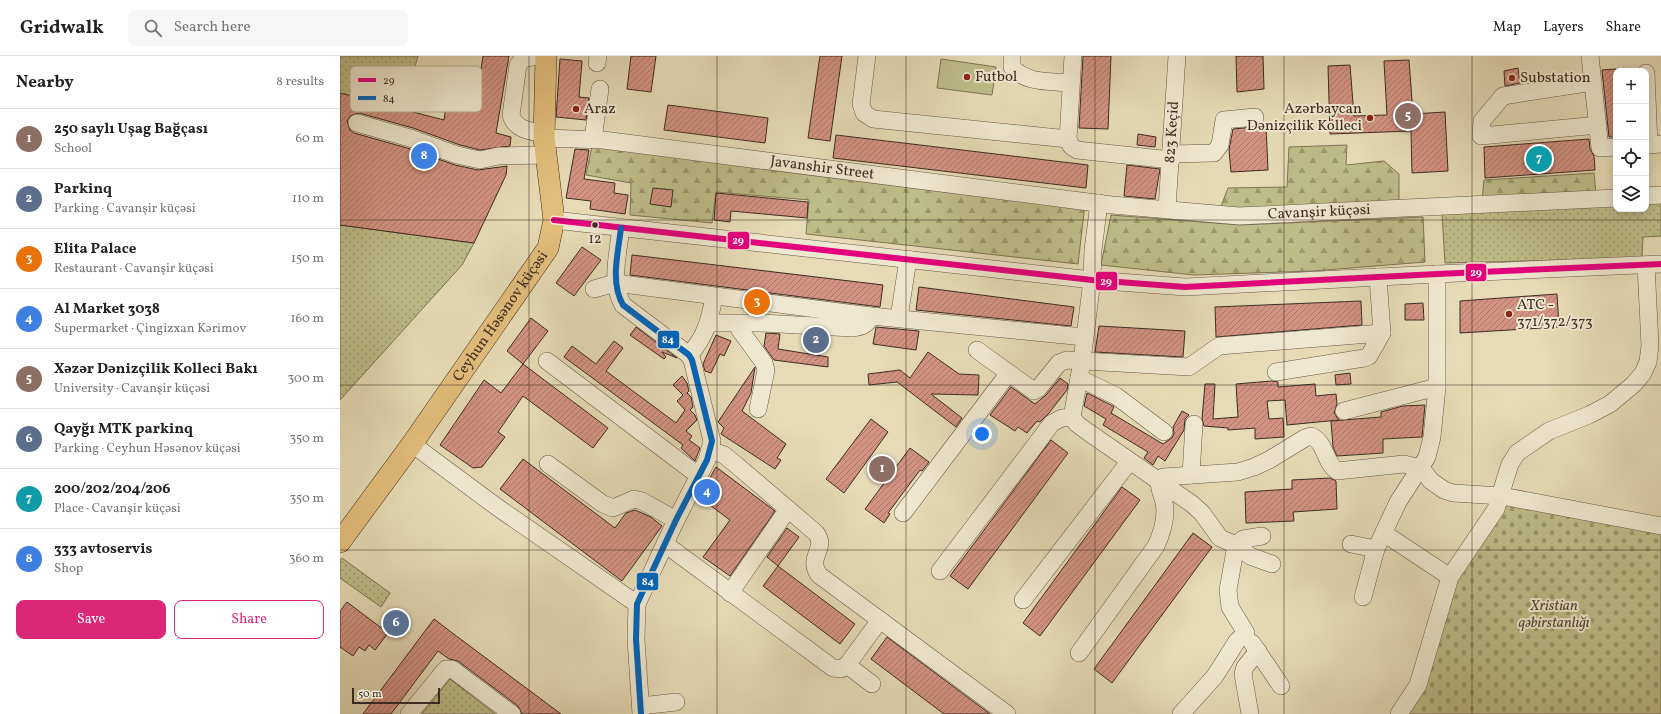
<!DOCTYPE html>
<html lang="en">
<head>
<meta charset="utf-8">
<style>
	:root { --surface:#fff; --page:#f6f6f6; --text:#222; --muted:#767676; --line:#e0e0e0; --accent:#db2777 }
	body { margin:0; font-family:Vollkorn,serif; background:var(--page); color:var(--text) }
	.controls { position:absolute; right:12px; top:12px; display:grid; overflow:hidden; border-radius:8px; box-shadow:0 2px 10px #0003 }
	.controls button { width:36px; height:36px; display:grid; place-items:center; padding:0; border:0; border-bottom:1px solid var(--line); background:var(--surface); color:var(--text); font:20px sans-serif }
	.scale { position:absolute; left:12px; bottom:10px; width:88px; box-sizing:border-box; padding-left:4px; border:2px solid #3e2b22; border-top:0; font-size:11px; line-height:14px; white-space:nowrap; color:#3e2b22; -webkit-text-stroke:3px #efe8d0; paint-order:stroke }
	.you { position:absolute; left:642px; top:378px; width:14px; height:14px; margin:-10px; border:3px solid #fff; border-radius:50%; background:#1a73e8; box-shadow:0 0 0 6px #1a73e833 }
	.badge { display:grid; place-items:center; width:26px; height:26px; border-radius:50%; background:var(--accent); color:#fff; font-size:13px; font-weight:700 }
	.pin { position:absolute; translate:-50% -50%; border:2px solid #fff; box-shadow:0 1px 4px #0006 }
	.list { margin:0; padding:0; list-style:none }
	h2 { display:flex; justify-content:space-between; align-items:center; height:52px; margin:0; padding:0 16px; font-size:17px }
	h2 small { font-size:13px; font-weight:400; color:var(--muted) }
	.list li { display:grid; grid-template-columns:26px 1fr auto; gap:12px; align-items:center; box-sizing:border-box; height:60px; padding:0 16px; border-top:1px solid var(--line) }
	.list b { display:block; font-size:15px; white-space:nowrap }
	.list p { margin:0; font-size:13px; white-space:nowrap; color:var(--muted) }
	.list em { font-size:13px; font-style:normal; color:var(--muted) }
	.actions { display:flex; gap:8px; padding:12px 16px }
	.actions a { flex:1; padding:9px 0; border:1px solid var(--accent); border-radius:8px; text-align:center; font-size:14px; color:var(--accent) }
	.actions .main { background:var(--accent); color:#fff }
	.icon { flex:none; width:22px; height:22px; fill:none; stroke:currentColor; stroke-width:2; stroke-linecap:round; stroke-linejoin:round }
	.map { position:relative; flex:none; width:1321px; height:658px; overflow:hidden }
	header { display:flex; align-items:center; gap:24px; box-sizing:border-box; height:56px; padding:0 20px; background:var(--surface); border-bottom:1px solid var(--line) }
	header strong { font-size:19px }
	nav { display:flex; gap:22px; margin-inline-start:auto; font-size:14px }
	.search { width:280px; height:36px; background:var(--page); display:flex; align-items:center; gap:10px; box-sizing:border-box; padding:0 14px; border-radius:8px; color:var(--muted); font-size:15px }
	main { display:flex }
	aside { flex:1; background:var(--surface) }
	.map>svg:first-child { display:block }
</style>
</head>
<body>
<header>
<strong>Gridwalk</strong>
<div class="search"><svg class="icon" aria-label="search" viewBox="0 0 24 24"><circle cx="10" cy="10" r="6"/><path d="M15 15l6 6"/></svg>Search here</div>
<nav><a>Map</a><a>Layers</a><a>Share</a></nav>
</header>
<main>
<aside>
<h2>Nearby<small>8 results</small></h2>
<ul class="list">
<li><span class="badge" style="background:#8d6e63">1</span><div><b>250 saylı Uşag Bağçası</b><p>School</p></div><em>60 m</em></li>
<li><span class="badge" style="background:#5c6f8a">2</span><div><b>Parkinq</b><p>Parking · Cavanşir küçəsi</p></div><em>110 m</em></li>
<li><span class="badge" style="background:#e8710a">3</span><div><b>Elita Palace</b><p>Restaurant · Cavanşir küçəsi</p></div><em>150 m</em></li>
<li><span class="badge" style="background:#3f7fe0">4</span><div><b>Al Market 3038</b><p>Supermarket · Çingizxan Kərimov</p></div><em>160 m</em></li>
<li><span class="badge" style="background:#8d6e63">5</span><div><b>Xəzər Dənizçilik Kolleci Bakı</b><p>University · Cavanşir küçəsi</p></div><em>300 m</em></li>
<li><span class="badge" style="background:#5c6f8a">6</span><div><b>Qayğı MTK parkinq</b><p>Parking · Ceyhun Həsənov küçəsi</p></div><em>350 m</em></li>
<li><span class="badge" style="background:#0f9aa8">7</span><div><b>200/202/204/206</b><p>Place · Cavanşir küçəsi</p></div><em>350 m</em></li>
<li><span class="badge" style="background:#3f7fe0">8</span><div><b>333 avtoservis</b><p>Shop</p></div><em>360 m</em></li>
</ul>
<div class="actions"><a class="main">Save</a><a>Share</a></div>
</aside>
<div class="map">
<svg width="1321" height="658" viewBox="0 0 1321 658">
	<defs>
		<pattern id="green-dots" width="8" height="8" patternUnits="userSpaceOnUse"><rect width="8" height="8" fill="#bdbd88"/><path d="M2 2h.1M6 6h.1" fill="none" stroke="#9b9a6f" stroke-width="1.8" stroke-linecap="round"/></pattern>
		<pattern id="forest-firs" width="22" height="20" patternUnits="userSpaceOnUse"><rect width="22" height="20" fill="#bdbd88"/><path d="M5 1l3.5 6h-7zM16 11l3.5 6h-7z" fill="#9b9a6f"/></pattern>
		<pattern id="cemetery-stones" width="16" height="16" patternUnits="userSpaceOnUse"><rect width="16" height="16" fill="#bdbd88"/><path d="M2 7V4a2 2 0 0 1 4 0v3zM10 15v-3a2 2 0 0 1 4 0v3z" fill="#9b9a6f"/></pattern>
		<pattern id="building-hatch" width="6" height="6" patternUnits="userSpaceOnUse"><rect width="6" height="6" fill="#d39383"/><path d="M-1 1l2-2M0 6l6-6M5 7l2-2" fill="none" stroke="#ad786b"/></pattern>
	</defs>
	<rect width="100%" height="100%" fill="#e6dbb6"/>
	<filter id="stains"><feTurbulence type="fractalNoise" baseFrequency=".005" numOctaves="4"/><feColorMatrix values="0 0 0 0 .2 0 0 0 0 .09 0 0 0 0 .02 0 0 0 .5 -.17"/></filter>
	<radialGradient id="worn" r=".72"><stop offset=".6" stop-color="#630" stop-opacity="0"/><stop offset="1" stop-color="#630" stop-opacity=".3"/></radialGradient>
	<g fill="url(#green-dots)" stroke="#7e7455">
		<path d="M0 0H78L63 53 0 37Z"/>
		<path d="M1321 143V180L1303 181 1302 202 1105 207 1102 158 1276 146V153H1306V144Z"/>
		<path d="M0 169 134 187 122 209 0 344Z"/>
		<path d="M2 502 50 537 41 551 0 522V504Z"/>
		<path d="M110 623 155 658H82Z"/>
	</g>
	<g fill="url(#forest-firs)" stroke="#7e7455">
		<path d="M1007 89 1006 109 1044 105 1059 118V147L880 153 888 132 947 131 949 91Z"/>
		<path d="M252 90 745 148 738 208 466 178 469 144 376 136 372 167 290 159 291 127 246 119Z"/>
		<path d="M1254 117 1256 137 1142 145 1144 124Z"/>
		<path d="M771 159 900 169 1083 161 1085 206 973 215 854 219 761 209Z"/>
	</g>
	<path fill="url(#cemetery-stones)" stroke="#7e7455" d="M1168 447 1321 477V658H1067L1115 527Z"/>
	<path fill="#bdbd88" stroke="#7e7455" d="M601 3 656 11 652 39 597 32Z"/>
	<g fill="url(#building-hatch)" stroke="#3e2b22">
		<path d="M143 0H169L156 77 171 81 170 90 140 94 120 89 73 72 19 57 10 60 7 65 10 74 14 77 67 92 115 109 138 114 167 110 166 119 134 187 0 169V37L104 64 108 36 137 41Z"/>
		<path d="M291 0H316L311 36 287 33Z"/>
		<path d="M480 0H502L490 85 468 82Z"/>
		<path d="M743 0H771L768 73 739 72Z"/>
		<path d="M896 0H923L924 33 897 36Z"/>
		<path d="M220 3 242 5 239 41 249 42 246 64 216 61Z"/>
		<path d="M1069 4 1073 58 1105 56 1108 115 1072 117 1071 75 990 78 988 10 1010 9 1014 60 1047 59 1044 5Z"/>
		<path d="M1178 12 1180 27 1165 30 1164 15Z"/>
		<path d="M1276 13V81H1269L1262 14Z"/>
		<path d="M328 49 428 62 425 87 324 74Z"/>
		<path d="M926 70 928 114 891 116 889 94 893 73Z"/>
		<path d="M798 78 816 81 815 91 797 89Z"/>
		<path d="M496 79 748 109 746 132 493 102Z"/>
		<path d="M1249 83 1250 93 1254 100 1255 114 1145 122 1144 91Z"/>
		<path d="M235 93 249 94 244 123 275 127 274 137 288 139 285 158 250 153 251 145 226 142Z"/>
		<path d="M787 109 820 113 815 143 784 140Z"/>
		<path d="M313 132 333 134 331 151 310 148Z"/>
		<path d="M376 137 468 146 467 162 391 155 390 166 374 164Z"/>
		<path d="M242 191 261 204 234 240 216 227Z"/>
		<path d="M292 199 543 229 540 251 290 219Z"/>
		<path d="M579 231 734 251 731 270 576 254Z"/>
		<path d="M1217 238 1219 271 1120 277V245Z"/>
		<path d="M1021 245 1022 269 876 281 875 251Z"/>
		<path d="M1083 247 1084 264H1065V248Z"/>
		<path d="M191 262 208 275 183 308 167 295Z"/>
		<path d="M759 270 845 275 843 301 755 296Z"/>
		<path d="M296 271 337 302 322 296 326 301 324 303 290 279Z"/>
		<path d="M536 271 579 275 576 294 533 288Z"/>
		<path d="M426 277 440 278 438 293 488 301V311L434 304 424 290Z"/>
		<path d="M376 279 391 285 384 300 380 298 371 317 365 315 363 308Z"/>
		<path d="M274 285 283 292 266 315 336 367 345 354 337 345 343 339 333 329 342 320 347 327 349 335 347 337 351 341 353 351 350 354 355 359 357 364 346 375 352 380 349 384 360 392 355 405 341 392 343 389 224 301 232 290 256 308Z"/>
		<path d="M588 296 619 318 639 319 638 339 591 338 622 362 616 371 557 326 529 329 528 318 560 314 570 322Z"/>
		<path d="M183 308 268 372 253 392 183 340 158 376 165 381 142 411 133 412 100 389 144 324 161 337Z"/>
		<path d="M415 311 411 337 402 355 446 388 437 402 441 404 435 413 381 378 384 372 378 366Z"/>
		<path d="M1010 317 1011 328 996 329 995 319Z"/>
		<path d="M720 322 728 328 727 334 709 357 700 366 697 365 687 377 678 371 675 375 650 359 671 331 695 348 706 339Z"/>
		<path d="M932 325 938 326V331L975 328 976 340 996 338 997 348 994 357 999 364 947 369 945 344 927 345 929 363 943 362 944 381 915 383V372L888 374V372L864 370 862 363 865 328H875L873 363 898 361 896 328Z"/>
		<path d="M747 337 771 349 774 351 771 357 823 388 832 382 834 377 833 371 842 355 849 359 845 363 844 374 825 405 818 400 813 409 804 402 808 396 763 369 766 363 744 350Z"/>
		<path d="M1085 349 1082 381 1043 383V397L997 400 993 391 991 365 1041 361V356L1063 350Z"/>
		<path d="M531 363 548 376 504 437 486 423Z"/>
		<path d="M711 384 728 397 628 533 610 520Z"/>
		<path d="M570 392 589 406 582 415 580 414 548 457 550 458 544 467 525 453Z"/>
		<path d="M183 403 275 472 286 457 295 454 311 461 322 470 282 525 160 433Z"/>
		<path d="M376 411 435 455 390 520 363 501 390 464 359 441Z"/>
		<path d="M990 422 996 425 997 453 953 456 954 465 906 467 905 436 952 433V424Z"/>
		<path d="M782 431 800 444 700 580 683 567Z"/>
		<path d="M447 472 459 481 438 510 427 501Z"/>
		<path d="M853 477 872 491 772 627 754 613Z"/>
		<path d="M438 510 515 568 500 588 423 530Z"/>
		<path d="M7 546 48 577 35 594 29 589 25 595 19 591 13 600 0 591V555Z"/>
		<path d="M94 563 119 582 221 658H182L178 650 118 605 109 603 98 595 51 658H23Z"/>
		<path d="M547 581 650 658H604L531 603Z"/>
	</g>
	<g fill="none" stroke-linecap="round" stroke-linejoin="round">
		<defs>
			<g id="minor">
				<path d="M197 0 183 3 178 9 171 59C175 74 191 75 204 78"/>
				<path d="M527 0 521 48 524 57 533 63 728 83"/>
				<path d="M672 0V11C686 28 711 25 731 27"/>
				<path d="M733 0 728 83 731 90 737 94 831 104"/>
				<path d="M1250 0 1260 92 1276 91"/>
				<path d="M257 7 258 0"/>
				<path d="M1306 17 1309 89 1321 88"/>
				<path d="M1253 26 1163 40 1142 65 1141 80 1258 69"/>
				<path d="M17 67 70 82 117 99 140 104 158 100 206 99"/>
				<path id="s1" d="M204 82 263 84 772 149 899 160 1276 142"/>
				<path d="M253 83 260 33"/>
				<path d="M832 98 874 97 880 89 884 64 915 61"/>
				<path d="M1306 140 1321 139"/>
				<path id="s2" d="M827 152 837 0"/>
				<path d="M214 164 752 224 845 231 1097 218 1321 208"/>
				<path d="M281 172C278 198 270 226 283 249L349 299 352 304 372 385 367 404 336 464 297 548 296 583 301 658"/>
				<path d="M254 233 275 227 531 260 744 281"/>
				<path d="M559 262 568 203"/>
				<path d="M369 267H420L512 272C522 271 527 269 531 260"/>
				<path d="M398 268 400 274 424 307 426 314 418 353"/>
				<path d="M637 294 694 335 698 333 719 307 727 304 849 311 879 290 1042 277"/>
				<path d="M349 299C365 282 370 263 374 241"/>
				<path d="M207 305 359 420"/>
				<path d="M936 316 1024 302 1029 300 1042 277 1038 221"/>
				<path d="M739 322 776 340 824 376"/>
				<path d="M1004 355 1097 331"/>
				<path d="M732 361 737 368 748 376 852 448 862 457 880 482 896 489 910 500 932 508"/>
				<path d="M72 388 157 451 297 548"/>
				<path d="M370 394 384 399 394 407 476 477C488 493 466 501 479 519L667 658"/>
				<path d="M208 408 263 448 273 452 294 443 302 445 336 464"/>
				<path d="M851 419 854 368"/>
				<path d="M563 457 668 318"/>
				<path d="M1045 478 1110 521"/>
				<path d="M325 488 493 612 501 613 507 609 540 564"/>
				<path d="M1011 488 1036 493 1058 446 1087 401 1092 381 1097 331V218"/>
				<path d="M600 515 712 367 722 362 732 361 742 305 752 224 753 194 759 147"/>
				<path d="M390 537 448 453"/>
				<path d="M1023 541 1036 493"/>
				<path d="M683 544 789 406"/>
				<path d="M912 587 941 630"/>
				<path d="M739 597 816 490C822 477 827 461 824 446 822 439 819 433 819 425L823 421 898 416 914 411 929 404 965 382 971 380C986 386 984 406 997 415L1064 408 1081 412 1091 425 1104 434 1113 437 1162 440 1321 470"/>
				<path d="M507 609 532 628"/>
				<path d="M301 650 336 646"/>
				<path d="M69 658 106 613H112L172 658"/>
				<path d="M841 658 875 620 897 585 906 577 890 551 888 534 896 489 903 483 922 480"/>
				<path d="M910 658 903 618 905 611 918 595"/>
				<path d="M1059 658 1078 629 1110 521 1156 453 1170 408 1177 397 1209 375 1249 359 1270 348 1294 328 1303 317 1308 306 1310 289 1306 209"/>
			</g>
			<g id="major">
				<path id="s3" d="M0 486 72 388 208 192 214 164 204 82 206 0"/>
			</g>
		</defs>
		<use href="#minor" stroke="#685747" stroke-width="18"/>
		<use href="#major" stroke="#3e2b22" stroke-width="22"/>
		<use href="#minor" stroke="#efe8d0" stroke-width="17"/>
		<use href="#major" stroke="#e3be7b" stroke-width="21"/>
		<defs>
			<path id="bus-1" d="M214 164 752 224 845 231 1097 218 1321 208"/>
			<path id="bus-2" d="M281 172C278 198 270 226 283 249L349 299 352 304 372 385 367 404 336 464 297 548 296 583 301 658"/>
		</defs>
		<use href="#bus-1" stroke="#efe8d0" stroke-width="9"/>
		<use href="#bus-2" stroke="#efe8d0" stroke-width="9"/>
		<use href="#bus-1" stroke="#e5007d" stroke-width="6"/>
		<use href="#bus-2" stroke="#0065bd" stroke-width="6"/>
	</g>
	<path fill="none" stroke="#3e2b22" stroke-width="1" stroke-opacity="0.55" d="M189 0V658M377 0V658M566 0V658M755 0V658M944 0V658M1132 0V658M0 164H1321M0 329H1321M0 494H1321"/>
	<g fill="#8f2418" stroke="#efe8d0" stroke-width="1.5">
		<circle cx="627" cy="21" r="4"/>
		<circle cx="1172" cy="22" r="4"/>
		<circle cx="236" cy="53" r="4"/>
		<circle cx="1030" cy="62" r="4"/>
		<circle cx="1169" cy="258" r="4"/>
	</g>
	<circle fill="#3e2b22" stroke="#efe8d0" stroke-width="1.5" cx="255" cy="169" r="3.5"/>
	<g text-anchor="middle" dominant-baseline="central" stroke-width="4" stroke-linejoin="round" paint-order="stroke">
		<g font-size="14" fill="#3e2b22" stroke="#efe8d0">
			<text x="255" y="183">12</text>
		</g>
		<g font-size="15" fill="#3e2b22" stroke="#efe8d0" text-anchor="start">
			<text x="635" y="21">Futbol</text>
			<text x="1180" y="22">Substation</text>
			<text x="244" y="53">Araz</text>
			<text x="1022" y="53" text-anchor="end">Azərbaycan<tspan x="1022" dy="17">Dənizçilik Kolleci</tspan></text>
			<text x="1177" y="249">ATC -<tspan x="1177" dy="17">371/372/373</tspan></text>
		</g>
		<g font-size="15" fill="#3e2b22" stroke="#efe8d0">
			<text stroke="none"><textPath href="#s2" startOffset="76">823 Keçid</textPath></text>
			<text stroke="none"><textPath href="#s1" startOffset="280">Javanshir Street</textPath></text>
			<text stroke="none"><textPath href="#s1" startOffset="780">Cavanşir küçəsi</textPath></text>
			<text stroke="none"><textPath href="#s3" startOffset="277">Ceyhun Həsənov küçəsi</textPath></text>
		</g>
		<g font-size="15" font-style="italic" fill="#574836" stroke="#efe8d0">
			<text x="1214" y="550">Xristian<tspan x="1214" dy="17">qəbirstanlığı</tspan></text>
		</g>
	</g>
	<rect x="10" y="10" width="132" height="46" rx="6" fill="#efe8d0" stroke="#baaf9c" stroke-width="1"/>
	<rect x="18" y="22" width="18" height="4" fill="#e5007d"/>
	<rect x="18" y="40" width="18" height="4" fill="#0065bd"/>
	<g font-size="11" fill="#3e2b22">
		<text x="43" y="28">29</text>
		<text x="43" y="46">84</text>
	</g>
	<g stroke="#efe8d0" stroke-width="1.5">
		<rect x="387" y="175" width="23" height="19" rx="4" fill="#e5007d"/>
		<rect x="1125" y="207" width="22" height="19" rx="4" fill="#e5007d"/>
		<rect x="755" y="215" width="23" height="20" rx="4" fill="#e5007d"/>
		<rect x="317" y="274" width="23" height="19" rx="4" fill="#0065bd"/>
		<rect x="296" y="516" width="23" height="19" rx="4" fill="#0065bd"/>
	</g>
	<g font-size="11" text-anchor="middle" font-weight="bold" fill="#fff">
		<text x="398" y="188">29</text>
		<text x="1136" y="220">29</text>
		<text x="766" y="229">29</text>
		<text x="328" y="287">84</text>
		<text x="308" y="529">84</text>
	</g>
	<rect width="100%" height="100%" filter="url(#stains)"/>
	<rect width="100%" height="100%" fill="url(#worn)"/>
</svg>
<div class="controls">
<button>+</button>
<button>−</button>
<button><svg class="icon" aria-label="locate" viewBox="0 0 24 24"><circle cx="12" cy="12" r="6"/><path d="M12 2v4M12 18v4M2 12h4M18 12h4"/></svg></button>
<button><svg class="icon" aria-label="layers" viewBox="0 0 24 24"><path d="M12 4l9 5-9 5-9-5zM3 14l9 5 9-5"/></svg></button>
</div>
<div class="scale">50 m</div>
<div class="you"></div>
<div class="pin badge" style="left:542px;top:413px;background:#8d6e63">1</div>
<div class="pin badge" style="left:476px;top:284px;background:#5c6f8a">2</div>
<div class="pin badge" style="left:417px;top:246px;background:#e8710a">3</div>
<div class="pin badge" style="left:367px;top:436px;background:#3f7fe0">4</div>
<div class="pin badge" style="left:1068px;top:60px;background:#8d6e63">5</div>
<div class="pin badge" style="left:56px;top:567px;background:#5c6f8a">6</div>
<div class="pin badge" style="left:1199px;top:103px;background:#0f9aa8">7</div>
<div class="pin badge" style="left:84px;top:100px;background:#3f7fe0">8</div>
</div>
</main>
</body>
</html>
